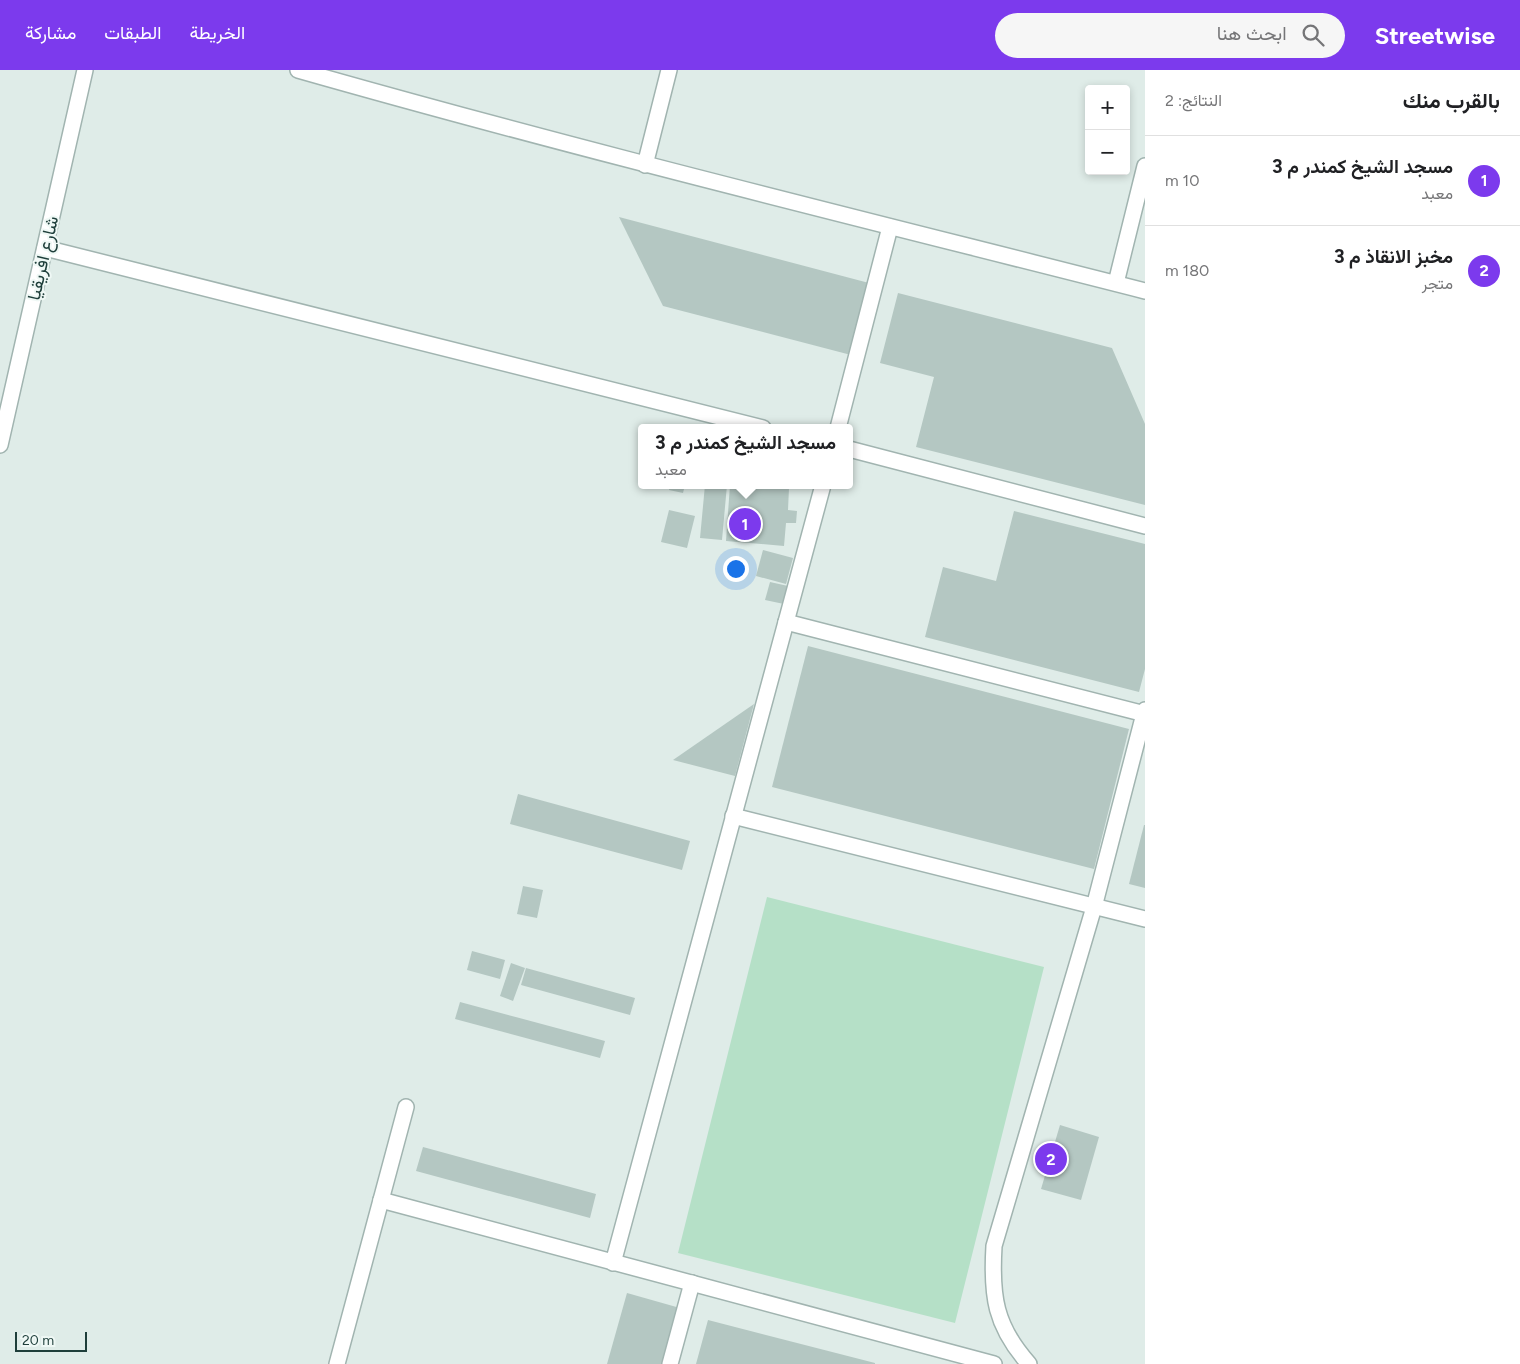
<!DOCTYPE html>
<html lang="ar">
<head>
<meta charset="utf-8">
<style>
	:root { --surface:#fff; --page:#f6f6f6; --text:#202124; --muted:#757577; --line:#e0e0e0; --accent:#7c3aed }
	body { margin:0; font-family:Figtree,Vazirmatn,sans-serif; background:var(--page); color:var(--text); direction:rtl }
	.controls { position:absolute; right:15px; top:15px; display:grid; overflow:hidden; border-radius:5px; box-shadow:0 2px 8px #0003 }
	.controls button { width:45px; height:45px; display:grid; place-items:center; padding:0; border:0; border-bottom:1px solid var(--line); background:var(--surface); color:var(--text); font:25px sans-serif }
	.scale { position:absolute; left:15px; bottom:12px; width:72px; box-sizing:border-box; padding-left:5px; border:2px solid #1e3e3a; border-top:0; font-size:14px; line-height:18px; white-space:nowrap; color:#1e3e3a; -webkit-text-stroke:4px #eff8f5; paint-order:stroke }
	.you { position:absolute; left:735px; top:498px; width:18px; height:18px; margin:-12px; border:4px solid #fff; border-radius:50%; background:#1a73e8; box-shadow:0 0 0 8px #1a73e833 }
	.badge { display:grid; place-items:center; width:32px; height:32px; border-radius:50%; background:var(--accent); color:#fff; font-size:16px; font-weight:700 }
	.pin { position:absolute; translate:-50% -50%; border:2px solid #fff; box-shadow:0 1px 5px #0006 }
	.popup { position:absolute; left:638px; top:354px; width:215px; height:65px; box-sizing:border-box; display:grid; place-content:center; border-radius:5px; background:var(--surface); filter:drop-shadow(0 1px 4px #0005); font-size:16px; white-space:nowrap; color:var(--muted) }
	.popup b { font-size:19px; color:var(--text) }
	.popup::after { content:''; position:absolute; left:50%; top:100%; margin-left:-10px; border:10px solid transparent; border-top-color:var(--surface) }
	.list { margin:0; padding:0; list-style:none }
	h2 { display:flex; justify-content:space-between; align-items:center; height:65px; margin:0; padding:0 20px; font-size:21px }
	h2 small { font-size:16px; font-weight:400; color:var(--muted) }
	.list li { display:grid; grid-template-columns:32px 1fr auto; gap:15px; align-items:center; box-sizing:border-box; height:90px; padding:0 20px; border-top:1px solid var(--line) }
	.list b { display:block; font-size:19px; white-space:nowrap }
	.list p { margin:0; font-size:16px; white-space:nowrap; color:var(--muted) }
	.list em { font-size:16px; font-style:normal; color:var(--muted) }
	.icon { flex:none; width:28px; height:28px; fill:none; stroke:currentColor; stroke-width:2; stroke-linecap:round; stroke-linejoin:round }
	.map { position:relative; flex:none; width:1145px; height:1294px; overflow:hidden; direction:ltr }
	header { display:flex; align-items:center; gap:30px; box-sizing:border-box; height:70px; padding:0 25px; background:var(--accent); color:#fff }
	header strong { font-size:24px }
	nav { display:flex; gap:28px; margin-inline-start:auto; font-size:18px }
	.search { width:350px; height:45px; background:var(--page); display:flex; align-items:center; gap:12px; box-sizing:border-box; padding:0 18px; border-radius:28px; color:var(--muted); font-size:19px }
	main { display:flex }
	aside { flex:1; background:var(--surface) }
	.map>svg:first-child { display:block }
</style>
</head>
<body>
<header>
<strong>Streetwise</strong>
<div class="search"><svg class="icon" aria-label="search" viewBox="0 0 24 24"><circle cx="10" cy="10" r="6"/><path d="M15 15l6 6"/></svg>ابحث هنا</div>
<nav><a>الخريطة</a><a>الطبقات</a><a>مشاركة</a></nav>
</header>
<main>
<aside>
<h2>بالقرب منك<small>النتائج: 2</small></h2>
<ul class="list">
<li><span class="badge">1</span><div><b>مسجد الشيخ كمندر م 3</b><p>معبد</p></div><em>10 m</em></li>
<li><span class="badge">2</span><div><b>مخبز الانقاذ م 3</b><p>متجر</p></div><em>180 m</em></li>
</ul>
</aside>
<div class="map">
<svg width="1145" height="1294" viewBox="0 0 1145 1294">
	<rect width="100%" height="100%" fill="#dfece8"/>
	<path fill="#b5e0c7" d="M767 827 1044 897 955 1253 678 1183Z"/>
	<g fill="#b4c7c2">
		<path d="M619 147 869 213 851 285 663 236Z"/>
		<path d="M898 223 1112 278 1145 354V435L916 377 934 307 880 293Z"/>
		<path d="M670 415H685L683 423 669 420Z"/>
		<path d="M705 415H727L722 470 700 468Z"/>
		<path d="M730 415 789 418 788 440 797 441 796 453H786L784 476 726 471Z"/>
		<path d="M669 440 695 446 687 478 661 472Z"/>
		<path d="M1014 441 1145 474V599L1139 622 925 567 943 497 996 511Z"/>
		<path d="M763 480 793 488 786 514 756 506Z"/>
		<path d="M770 512 788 516 784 534 765 530Z"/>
		<path d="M808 576 1129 659 1094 799 772 717Z"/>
		<path d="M754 634 735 706 673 690Z"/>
		<path d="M518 724 690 771 682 800 510 754Z"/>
		<path d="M1144 755H1145V818L1129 814Z"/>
		<path d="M523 816 543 820 537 848 517 844Z"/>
		<path d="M472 881 505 890 500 909 467 900Z"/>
		<path d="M511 893 525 898 513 931 500 926Z"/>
		<path d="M526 898 635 928 630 945 521 915Z"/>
		<path d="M460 932 605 971 600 988 455 949Z"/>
		<path d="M1060 1055 1099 1067 1081 1130 1041 1119Z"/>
		<path d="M423 1077 596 1124 590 1148 416 1101Z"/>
		<path d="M627 1223 680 1238 664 1294H607Z"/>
		<path d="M708 1250 875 1293V1294H696Z"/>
	</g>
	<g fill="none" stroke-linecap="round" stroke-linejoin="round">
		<defs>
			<g id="minor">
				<path d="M298 0C579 80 862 149 1145 221"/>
				<path d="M645 95 669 0"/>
				<path d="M45 178 763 358"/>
				<path d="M1116 213 1145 96"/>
				<path d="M838 358 890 157"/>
				<path d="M0 375 85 0"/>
				<path d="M849 379 1145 456"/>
				<path d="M786 552 1145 644"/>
				<path d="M733 746 1145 849"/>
				<path d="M381 1130 994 1294"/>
				<path d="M613 1193 823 415"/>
				<path d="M337 1294 406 1037"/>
				<path d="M670 1294 692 1213"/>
				<path d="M1029 1294C995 1256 991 1226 994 1176L1094 837 1145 640"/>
			</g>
		</defs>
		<use href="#minor" stroke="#a1b4b0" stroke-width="18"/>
		<use href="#minor" stroke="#fff" stroke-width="15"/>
	</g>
	<g text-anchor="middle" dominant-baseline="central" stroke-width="4" stroke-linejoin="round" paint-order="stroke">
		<g font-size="18" fill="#1e3e3a" stroke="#eff8f5">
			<text transform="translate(43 188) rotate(-77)">شارع افريقيا</text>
		</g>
	</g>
</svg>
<div class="controls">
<button>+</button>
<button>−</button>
</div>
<div class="scale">20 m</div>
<div class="you"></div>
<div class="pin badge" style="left:745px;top:454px">1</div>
<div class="popup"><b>مسجد الشيخ كمندر م 3</b>معبد</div>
<div class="pin badge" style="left:1051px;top:1089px">2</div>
</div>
</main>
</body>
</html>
